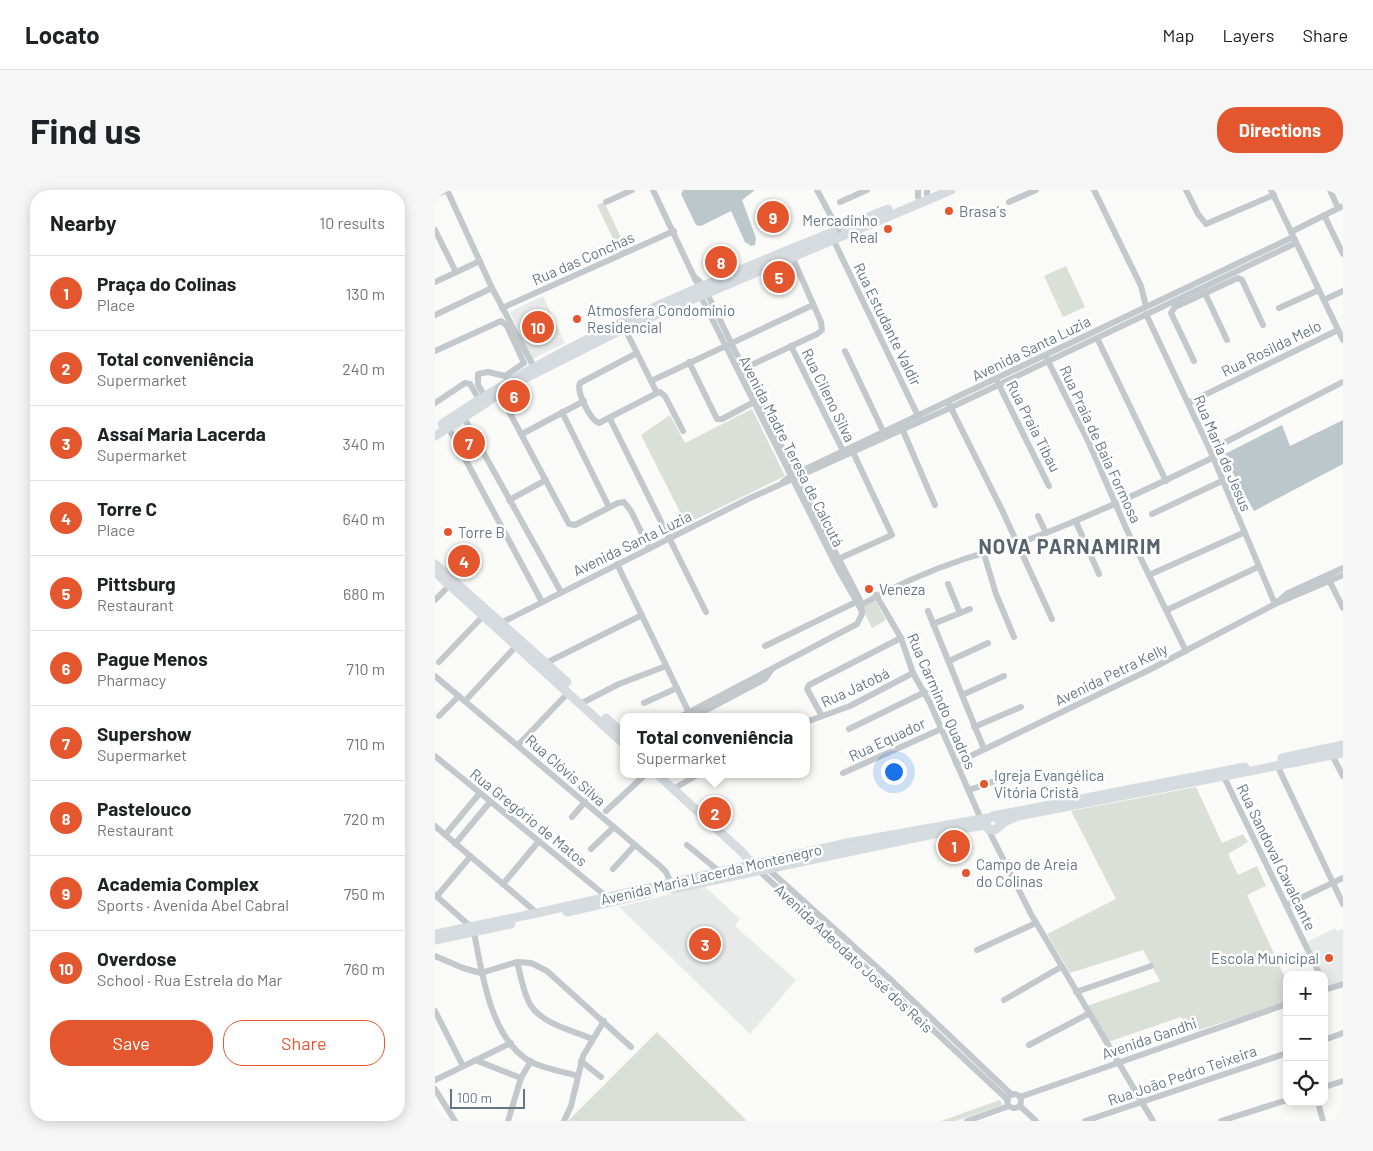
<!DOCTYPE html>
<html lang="en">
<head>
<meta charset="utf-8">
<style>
	:root { --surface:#fff; --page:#f6f6f6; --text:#202124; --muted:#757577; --line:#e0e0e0; --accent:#e4572e }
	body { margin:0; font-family:Barlow,sans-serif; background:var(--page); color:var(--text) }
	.controls { position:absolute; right:15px; bottom:15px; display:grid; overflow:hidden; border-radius:10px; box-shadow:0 2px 12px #0003 }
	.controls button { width:45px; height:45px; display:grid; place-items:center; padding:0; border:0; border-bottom:1px solid var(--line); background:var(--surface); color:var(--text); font:25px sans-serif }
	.scale { position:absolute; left:15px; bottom:12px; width:75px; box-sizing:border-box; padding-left:5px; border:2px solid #657683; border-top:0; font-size:14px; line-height:18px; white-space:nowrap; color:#657683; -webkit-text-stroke:4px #fff; paint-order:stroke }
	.you { position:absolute; left:458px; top:581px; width:18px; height:18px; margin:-12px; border:4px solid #fff; border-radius:50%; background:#1a73e8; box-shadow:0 0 0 8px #1a73e833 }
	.badge { display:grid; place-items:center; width:32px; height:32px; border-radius:50%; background:var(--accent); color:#fff; font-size:16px; font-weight:700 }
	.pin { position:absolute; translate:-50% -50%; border:2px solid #fff; box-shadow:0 1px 5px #0006 }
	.popup { position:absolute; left:185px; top:523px; width:190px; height:65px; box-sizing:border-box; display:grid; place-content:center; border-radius:10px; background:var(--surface); filter:drop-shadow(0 1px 4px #0005); font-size:16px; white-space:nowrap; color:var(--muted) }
	.popup b { font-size:19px; color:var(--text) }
	.popup::after { content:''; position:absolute; left:50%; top:100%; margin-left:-10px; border:10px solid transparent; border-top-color:var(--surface) }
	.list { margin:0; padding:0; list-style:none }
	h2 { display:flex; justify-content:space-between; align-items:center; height:65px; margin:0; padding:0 20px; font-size:21px }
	h2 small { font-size:16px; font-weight:400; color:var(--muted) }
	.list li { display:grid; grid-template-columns:32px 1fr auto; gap:15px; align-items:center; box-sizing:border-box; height:75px; padding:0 20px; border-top:1px solid var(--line) }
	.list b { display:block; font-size:19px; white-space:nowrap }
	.list p { margin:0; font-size:16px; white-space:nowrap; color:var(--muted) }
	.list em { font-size:16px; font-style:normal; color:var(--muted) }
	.actions { display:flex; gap:10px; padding:15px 20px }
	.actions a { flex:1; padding:11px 0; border:1px solid var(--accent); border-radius:20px; text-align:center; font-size:18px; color:var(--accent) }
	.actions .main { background:var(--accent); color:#fff }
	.icon { flex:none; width:28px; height:28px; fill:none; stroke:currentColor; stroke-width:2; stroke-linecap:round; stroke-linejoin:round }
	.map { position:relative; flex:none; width:908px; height:931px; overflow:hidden; border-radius:20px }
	header { display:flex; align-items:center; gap:30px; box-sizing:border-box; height:70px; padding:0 25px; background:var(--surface); border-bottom:1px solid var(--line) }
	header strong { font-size:24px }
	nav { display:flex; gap:28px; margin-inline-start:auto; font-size:18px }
	.intro { display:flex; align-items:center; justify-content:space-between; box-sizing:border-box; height:120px; padding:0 30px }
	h1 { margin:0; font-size:35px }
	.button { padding:12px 22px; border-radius:20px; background:var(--accent); color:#fff; font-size:18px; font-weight:700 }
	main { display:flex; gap:30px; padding:0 30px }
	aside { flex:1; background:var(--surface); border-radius:20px; box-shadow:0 2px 12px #0003 }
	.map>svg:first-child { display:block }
</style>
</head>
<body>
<header>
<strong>Locato</strong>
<nav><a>Map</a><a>Layers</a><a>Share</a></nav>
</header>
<div class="intro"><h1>Find us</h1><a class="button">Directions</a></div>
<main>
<aside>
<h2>Nearby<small>10 results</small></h2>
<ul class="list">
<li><span class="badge">1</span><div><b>Praça do Colinas</b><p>Place</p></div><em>130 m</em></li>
<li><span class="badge">2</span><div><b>Total conveniência</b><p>Supermarket</p></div><em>240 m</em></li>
<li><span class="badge">3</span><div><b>Assaí Maria Lacerda</b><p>Supermarket</p></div><em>340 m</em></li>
<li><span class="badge">4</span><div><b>Torre C</b><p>Place</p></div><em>640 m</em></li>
<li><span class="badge">5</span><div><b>Pittsburg</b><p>Restaurant</p></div><em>680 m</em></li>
<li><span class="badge">6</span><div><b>Pague Menos</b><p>Pharmacy</p></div><em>710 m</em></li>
<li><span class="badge">7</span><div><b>Supershow</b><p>Supermarket</p></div><em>710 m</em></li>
<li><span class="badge">8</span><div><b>Pastelouco</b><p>Restaurant</p></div><em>720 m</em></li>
<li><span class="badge">9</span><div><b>Academia Complex</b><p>Sports · Avenida Abel Cabral</p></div><em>750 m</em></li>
<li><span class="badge">10</span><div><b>Overdose</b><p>School · Rua Estrela do Mar</p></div><em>760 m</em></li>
</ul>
<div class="actions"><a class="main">Save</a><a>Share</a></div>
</aside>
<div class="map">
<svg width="908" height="931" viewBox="0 0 908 931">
	<rect width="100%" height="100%" fill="#fafaf8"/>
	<g fill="#e8e9e9">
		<path d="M108 106 130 153 97 169 75 122Z"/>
		<path d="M269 696 305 729 300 736 361 790 315 844 184 717Z"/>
		<path d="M900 738 902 741 908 739V791L893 796 872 752Z"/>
	</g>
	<g fill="#dadfd7">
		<path d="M169 12 192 60 185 63 162 15Z"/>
		<path d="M631 76 650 117 628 127 609 86Z"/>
		<path d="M317 219 350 286 251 334 206 245 235 225 250 253Z"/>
		<path d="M440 410 451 430 437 438 427 417Z"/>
		<path d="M761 597 787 653 808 644 813 652 793 664 803 685 822 676 831 696 812 705 852 792V812L755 843 746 827 673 852 652 816 725 791 708 760 635 783 612 744 681 709 636 621Z"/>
		<path d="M222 842 312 931H133Z"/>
		<path d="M565 910 567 915 521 931H506Z"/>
	</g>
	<g fill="#bbc7cb">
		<path d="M248 0H320L307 10 321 48 320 55 316 56 310 52 296 21 266 36 261 35 246 4Z"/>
		<path d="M908 230V274L819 321 788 265 847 235 855 256Z"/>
	</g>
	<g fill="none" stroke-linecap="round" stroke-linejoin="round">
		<g stroke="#c3c8cc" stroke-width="6">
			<path d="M12 0 57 98 100 179"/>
			<path d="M218 0 261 91"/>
			<path d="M382 0 406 45"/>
			<path d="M492 0V4"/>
			<path d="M659 0 706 96 711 116"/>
			<path d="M751 0 763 24 771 34 839 5"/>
			<path d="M836 0 908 150"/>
			<path d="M895 0 903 18"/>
			<path d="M0 6 11 0"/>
			<path d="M483 7V0"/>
			<path d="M171 12 197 0"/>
			<path d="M405 12 432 0"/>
			<path d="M574 12 601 0"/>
			<path d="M889 25 908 64"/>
			<path d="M0 40 21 82"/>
			<path d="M856 42 908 16"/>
			<path d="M398 49 484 228"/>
			<path d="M0 92 45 71"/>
			<path d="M768 99 792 150"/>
			<path d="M264 103 403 379 427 421"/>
			<path d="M889 110 908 101"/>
			<path d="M67 118 239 41"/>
			<path d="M844 118 884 100"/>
			<path d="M711 124 775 260 840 414"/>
			<path d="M0 125 57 98"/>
			<path d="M188 135 222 203"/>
			<path d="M662 148 731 291"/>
			<path d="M356 156 409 263"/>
			<path d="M0 161 66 131 72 136 89 173 70 186 53 182 43 184V195L50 206"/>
			<path d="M410 161 448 241"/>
			<path d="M202 163 145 193C141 201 155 230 164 233L222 203"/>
			<path d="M612 169 654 253 691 338 751 461"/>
			<path d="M759 171 736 123 740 117 803 88 807 90 828 135"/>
			<path d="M254 172 282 229H287L319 212"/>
			<path d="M310 178 382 144 387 140 386 132 356 64"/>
			<path d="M216 191 378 115"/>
			<path d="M562 191 614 296"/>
			<path d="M63 201 134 334 140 335 183 313 189 312 196 321 214 358"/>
			<path d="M222 203 225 202 230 206 248 241"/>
			<path d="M0 213 30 193 35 194 44 209"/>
			<path d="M753 213 903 140"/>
			<path d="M514 214 567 320 617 429"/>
			<path d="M127 222 174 317"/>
			<path d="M27 224 126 402"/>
			<path d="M175 229 271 422"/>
			<path d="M466 236 500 315"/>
			<path d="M13 237 107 412"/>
			<path d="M87 244 149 211"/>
			<path d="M775 260 908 192"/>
			<path d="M348 292 356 286 858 47"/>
			<path d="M74 310 111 290"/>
			<path d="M717 324 787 291"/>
			<path d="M603 326 611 343"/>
			<path d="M641 332 664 384"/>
			<path d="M549 364 561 404 579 447"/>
			<path d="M401 370 457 345 416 258"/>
			<path d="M182 374 256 527"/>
			<path d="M714 385 808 343"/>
			<path d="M894 390 908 418"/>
			<path d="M513 394 525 423"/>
			<path d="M441 405 466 448 478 483 495 513 546 629"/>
			<path d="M0 410 16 394"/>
			<path d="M840 414 853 403 908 378"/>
			<path d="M424 416C459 396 493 381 532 368 551 362 571 358 590 351 654 327 715 298 777 268"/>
			<path d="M732 420 823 377"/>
			<path d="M493 421 549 559"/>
			<path d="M64 434 313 309 515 218 861 53"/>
			<path d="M498 434 535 419"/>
			<path d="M330 456 423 411"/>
			<path d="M514 471 553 453"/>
			<path d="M4 472 50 424"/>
			<path d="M111 473 207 425"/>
			<path d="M0 486 225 676 231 682 237 695"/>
			<path d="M527 505 569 486"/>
			<path d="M30 511 84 453"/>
			<path d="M147 513 184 494 231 476"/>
			<path d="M209 513 242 498"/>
			<path d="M4 526 24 506"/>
			<path d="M387 526 372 499 374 495 466 448"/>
			<path d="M245 527 422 434 427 424 425 410 362 288 268 95 261 88"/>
			<path d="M258 527 330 489 337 479"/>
			<path d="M371 532 415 516 478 483"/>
			<path d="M539 537 586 517"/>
			<path d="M414 539 490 502"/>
			<path d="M83 555 134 502"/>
			<path d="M897 565 908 586"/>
			<path d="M0 566 172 707"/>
			<path d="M521 573 714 480 840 414 908 385"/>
			<path d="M842 575 908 714"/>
			<path d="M408 583 506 539"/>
			<path d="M789 587 885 785"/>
			<path d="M238 599 264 584"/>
			<path d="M534 600 586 582"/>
			<path d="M171 621 211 584"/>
			<path d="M137 627 150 612"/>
			<path d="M0 636 102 723"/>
			<path d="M553 639 596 724 718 931"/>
			<path d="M10 645 45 603"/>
			<path d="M20 654 55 612"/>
			<path d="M252 655 285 682"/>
			<path d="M156 659 179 637"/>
			<path d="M332 678 455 789 577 905"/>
			<path d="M178 679 200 655"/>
			<path d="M323 680 450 795 573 910"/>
			<path d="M68 694 104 651"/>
			<path d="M0 705 35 736"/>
			<path d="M2 706 35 667"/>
			<path d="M851 715 908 688"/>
			<path d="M39 742C47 784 56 852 98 873 112 879 129 882 143 886"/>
			<path d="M542 760 601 733"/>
			<path d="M0 766 28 778 46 783 82 772 96 773 112 781 196 857"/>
			<path d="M82 772C86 786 88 803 96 816 108 834 139 841 157 849"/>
			<path d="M889 800 908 794"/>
			<path d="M641 802 716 776"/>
			<path d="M569 810 626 777"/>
			<path d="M0 821 28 876"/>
			<path d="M889 850 908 843"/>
			<path d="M594 855 653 824"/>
			<path d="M40 870 86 888"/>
			<path d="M146 871 166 887"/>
			<path d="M0 890 76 853"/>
			<path d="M889 897 908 891"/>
			<path d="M0 899 20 931"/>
			<circle cx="579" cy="911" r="7"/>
			<path d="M585 907 852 814"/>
			<path d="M883 912 888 931"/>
			<path d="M585 916 601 931"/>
			<path d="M73 931 86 888 96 871"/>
			<path d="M129 931 136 916 148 866 169 831"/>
			<path d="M532 931 574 916"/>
			<path d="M650 931 852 863"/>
			<path d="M786 931 852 910"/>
		</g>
		<g stroke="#d6dbdf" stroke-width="9">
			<path d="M410 37 453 19"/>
			<path d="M7 234C127 152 263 96 398 42"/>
			<path d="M0 246 83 192 190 138 516 0"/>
			<path d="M0 374 132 492"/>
			<path d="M0 382 189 554"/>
			<path d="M171 528 189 545"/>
			<path d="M847 568 908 555"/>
			<path d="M222 584 308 663 321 679"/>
			<path d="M558 626 810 577"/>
			<path d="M565 635 564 629 558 626 550 631 553 639 560 640 571 631 583 626 908 563"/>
			<path d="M526 639 550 635"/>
			<path d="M237 699 513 641"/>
			<path d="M132 722 215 703"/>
			<path d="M0 744 102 723 412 653 552 628"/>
			<path d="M0 750 76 734"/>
		</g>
	</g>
	<g fill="#e4572e" stroke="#fff" stroke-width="2">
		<circle cx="514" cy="21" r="5"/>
		<circle cx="453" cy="39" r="5"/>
		<circle cx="142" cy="129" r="5"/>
		<circle cx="13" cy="342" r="5"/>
		<circle cx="434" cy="399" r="5"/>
		<circle cx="549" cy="594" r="5"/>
		<circle cx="531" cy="683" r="5"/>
		<circle cx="894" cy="768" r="5"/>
	</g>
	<g text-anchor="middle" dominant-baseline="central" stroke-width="5" stroke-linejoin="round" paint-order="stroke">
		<g font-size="15" fill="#657683" stroke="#fff" text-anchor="start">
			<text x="524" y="21">Brasa´s</text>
			<text x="443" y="30" text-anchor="end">Mercadinho<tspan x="443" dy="17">Real</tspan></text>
			<text x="152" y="120">Atmosfera Condomínio<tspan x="152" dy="17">Residencial</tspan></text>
			<text x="23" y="342">Torre B</text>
			<text x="444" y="399">Veneza</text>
			<text x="559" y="585">Igreja Evangélica<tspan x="559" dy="17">Vitória Cristã</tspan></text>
			<text x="541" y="674">Campo de Areia<tspan x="541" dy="17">do Colinas</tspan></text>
			<text x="884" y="768" text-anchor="end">Escola Municipal</text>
		</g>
		<g font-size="15" fill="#657683" stroke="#fff">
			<text transform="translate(148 68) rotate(-24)">Rua das Conchas</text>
			<text transform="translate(453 134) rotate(64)">Rua Estudante Valdir</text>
			<text transform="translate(596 158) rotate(-26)">Avenida Santa Luzia</text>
			<text transform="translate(836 158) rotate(-26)">Rua Rosilda Melo</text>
			<text transform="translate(394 205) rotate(64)">Rua Cileno Silva</text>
			<text transform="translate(599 236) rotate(63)">Rua Praia Tibau</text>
			<text transform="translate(666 254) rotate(65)">Rua Praia de Baia Formosa</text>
			<text transform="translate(357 261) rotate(63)">Avenida Madre Teresa de Calcutá</text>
			<text transform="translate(788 263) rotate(67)">Rua Maria de Jesus</text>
			<text transform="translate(197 353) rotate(-26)">Avenida Santa Luzia</text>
			<text transform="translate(676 484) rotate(-26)">Avenida Petra Kelly</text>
			<text transform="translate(420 497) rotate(-25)">Rua Jatobá</text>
			<text transform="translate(507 511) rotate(66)">Rua Carmindo Quadros</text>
			<text transform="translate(452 549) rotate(-25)">Rua Equador</text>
			<text transform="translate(131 580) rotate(41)">Rua Clóvis Silva</text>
			<text transform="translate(94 627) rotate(39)">Rua Gregório de Matos</text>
			<text transform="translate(842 667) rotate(64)">Rua Sandoval Cavalcante</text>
			<text transform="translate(276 684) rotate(-13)">Avenida Maria Lacerda Montenegro</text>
			<text transform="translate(419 768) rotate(43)">Avenida Adeodato José dos Reis</text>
			<text transform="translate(714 848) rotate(-19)">Avenida Gandhi</text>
			<text transform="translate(747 885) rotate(-19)">Rua João Pedro Teixeira</text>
		</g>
		<g font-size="20" font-weight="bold" letter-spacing="1" fill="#57646e" stroke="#fff">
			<text x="635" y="356">NOVA PARNAMIRIM</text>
		</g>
	</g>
</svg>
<div class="controls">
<button>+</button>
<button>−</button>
<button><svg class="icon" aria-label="locate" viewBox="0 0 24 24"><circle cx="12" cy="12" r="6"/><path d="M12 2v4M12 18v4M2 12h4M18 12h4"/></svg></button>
</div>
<div class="scale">100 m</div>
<div class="you"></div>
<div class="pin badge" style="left:519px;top:656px">1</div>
<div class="pin badge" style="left:280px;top:623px">2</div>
<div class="popup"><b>Total conveniência</b>Supermarket</div>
<div class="pin badge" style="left:270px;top:754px">3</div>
<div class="pin badge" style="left:29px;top:371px">4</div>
<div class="pin badge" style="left:344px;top:87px">5</div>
<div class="pin badge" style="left:79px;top:206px">6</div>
<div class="pin badge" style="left:34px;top:253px">7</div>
<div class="pin badge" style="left:286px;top:72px">8</div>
<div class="pin badge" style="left:338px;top:27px">9</div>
<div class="pin badge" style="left:103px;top:137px">10</div>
</div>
</main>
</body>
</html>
